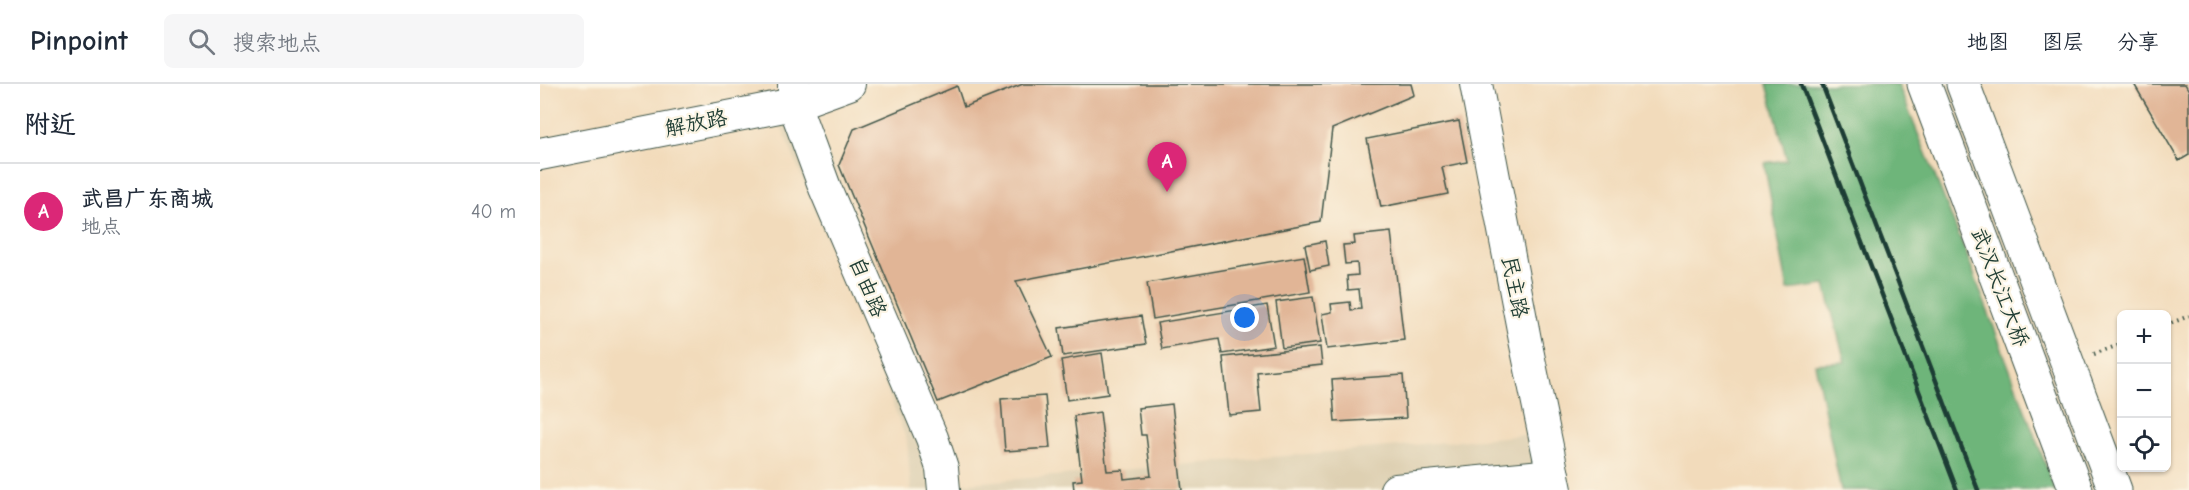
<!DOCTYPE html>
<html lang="zh">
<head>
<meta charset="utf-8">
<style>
	:root { --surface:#fff; --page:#f6f6f7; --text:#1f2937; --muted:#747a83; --line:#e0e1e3; --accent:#db2777 }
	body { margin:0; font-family:"Comic Neue","LXGW WenKai TC",sans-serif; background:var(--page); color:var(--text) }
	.controls { position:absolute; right:18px; bottom:18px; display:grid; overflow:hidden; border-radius:9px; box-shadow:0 2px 4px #0004 }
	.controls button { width:54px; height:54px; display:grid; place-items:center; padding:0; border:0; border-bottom:2px solid var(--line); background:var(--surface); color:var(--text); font:30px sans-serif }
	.you { position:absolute; left:705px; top:234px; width:21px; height:21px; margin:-15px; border:4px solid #fff; border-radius:50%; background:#1a73e8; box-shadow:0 0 0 9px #1a73e833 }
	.badge { display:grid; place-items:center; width:39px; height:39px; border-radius:50%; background:var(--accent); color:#fff; font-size:20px; font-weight:700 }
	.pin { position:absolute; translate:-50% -50px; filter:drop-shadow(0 2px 3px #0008) }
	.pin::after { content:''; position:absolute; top:32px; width:21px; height:18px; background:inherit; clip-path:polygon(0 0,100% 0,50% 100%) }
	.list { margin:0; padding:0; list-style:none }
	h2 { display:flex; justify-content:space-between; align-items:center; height:78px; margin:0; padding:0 24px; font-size:26px }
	h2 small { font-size:20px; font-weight:400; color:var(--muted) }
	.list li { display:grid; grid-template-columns:39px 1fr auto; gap:18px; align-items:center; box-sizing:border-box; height:96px; padding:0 24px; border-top:2px solid var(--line) }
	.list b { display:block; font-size:22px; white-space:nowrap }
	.list p { margin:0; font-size:20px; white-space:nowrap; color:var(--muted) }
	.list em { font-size:20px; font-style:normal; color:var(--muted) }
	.icon { flex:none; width:33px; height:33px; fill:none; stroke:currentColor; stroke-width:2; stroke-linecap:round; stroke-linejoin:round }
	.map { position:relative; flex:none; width:1649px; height:406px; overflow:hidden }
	header { display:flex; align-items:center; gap:36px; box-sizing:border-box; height:84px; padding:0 30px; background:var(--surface); border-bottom:2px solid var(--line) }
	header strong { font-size:28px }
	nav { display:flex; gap:33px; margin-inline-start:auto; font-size:21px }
	.search { width:420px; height:54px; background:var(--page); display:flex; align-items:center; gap:15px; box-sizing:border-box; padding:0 21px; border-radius:9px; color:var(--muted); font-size:22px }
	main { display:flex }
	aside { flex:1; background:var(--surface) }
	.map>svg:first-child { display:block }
</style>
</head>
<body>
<header>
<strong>Pinpoint</strong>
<div class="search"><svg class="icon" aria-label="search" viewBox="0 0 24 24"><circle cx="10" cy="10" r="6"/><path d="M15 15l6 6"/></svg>搜索地点</div>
<nav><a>地图</a><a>图层</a><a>分享</a></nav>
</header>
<main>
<aside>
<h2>附近<small></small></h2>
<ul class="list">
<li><span class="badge">A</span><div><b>武昌广东商城</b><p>地点</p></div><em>40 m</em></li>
</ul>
</aside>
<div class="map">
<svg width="1649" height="406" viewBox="0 0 1649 406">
	<rect width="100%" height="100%" fill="#fcf5e5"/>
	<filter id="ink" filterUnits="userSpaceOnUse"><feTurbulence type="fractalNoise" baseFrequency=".0167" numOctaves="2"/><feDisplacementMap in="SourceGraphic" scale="12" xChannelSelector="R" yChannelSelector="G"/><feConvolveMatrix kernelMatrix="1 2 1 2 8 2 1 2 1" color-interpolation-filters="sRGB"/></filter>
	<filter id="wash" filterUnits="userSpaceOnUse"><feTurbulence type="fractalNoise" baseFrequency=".008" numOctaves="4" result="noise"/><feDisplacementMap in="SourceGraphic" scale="24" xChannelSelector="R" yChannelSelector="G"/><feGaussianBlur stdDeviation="1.35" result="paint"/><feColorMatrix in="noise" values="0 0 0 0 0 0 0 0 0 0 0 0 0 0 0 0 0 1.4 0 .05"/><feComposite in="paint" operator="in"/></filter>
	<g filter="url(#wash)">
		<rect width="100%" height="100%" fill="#f2dbbb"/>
		<path fill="#ded0b2" d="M266 15 421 400 997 350 1005 388 838 406H371L367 356 235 26Z"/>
		<path fill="#6eb57a" stroke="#467957" stroke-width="1.5" d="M1227 0H1358L1426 169 1515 406H1301L1275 280 1305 278 1285 201 1248 206 1224 79 1247 76Z"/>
		<g id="blocks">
			<g fill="#e1b596">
				<path d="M483 0H871L874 11 792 45 781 138 476 197 512 273 398 318 299 81 314 45 417 2 424 23Z"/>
				<path d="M1594 0H1645L1649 7V71L1639 77Z"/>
				<path d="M919 37 927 78 902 83 908 110 841 123 827 55Z"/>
				<path d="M851 148 864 256 787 265 782 230 792 228 791 220 810 218 811 226 821 225 819 205 808 206 807 192 818 191 817 179 805 180 803 161 815 160 814 152Z"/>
				<path d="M785 157 789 182 770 186 765 161Z"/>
				<path d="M764 172 770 208 613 235 607 199Z"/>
				<path d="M773 213 780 259 742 264 736 218Z"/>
				<path d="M727 221 734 262 682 270 679 255 622 265 617 239Z"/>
				<path d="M601 232 606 260 523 272 519 244Z"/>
				<path d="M780 263 782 281 717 288 721 328 689 331 683 273Z"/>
				<path d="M562 269 568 310 527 316 521 276Z"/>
				<path d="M863 291 866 334 795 338 792 296Z"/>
				<path d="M505 312 510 364 465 367 461 315Z"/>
				<path d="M632 320 642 406H534L533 397 542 396 534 332 560 328 567 387 583 386 584 395 611 392 606 351H601L598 324Z"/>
			</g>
		</g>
	</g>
	<g filter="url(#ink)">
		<use href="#blocks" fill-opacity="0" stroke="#3f5548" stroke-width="1.5"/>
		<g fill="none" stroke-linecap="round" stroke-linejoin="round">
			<defs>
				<g id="minor">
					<path d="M254 0V20L285 104 392 354 402 384 404 406"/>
					<path d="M936 0 985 256 1016 406"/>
					<path d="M0 70 254 20 309 0"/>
					<path d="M856 406 1013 391"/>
				</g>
				<g id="highway">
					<path d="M1384 0 1536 406"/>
					<path d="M1423 0 1575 406"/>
				</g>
			</defs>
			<use href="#minor" stroke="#3f5548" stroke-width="34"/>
			<use href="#highway" stroke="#3f5548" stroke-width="35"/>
			<g stroke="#3f5548" stroke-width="4" stroke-dasharray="1.5 4.5" stroke-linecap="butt">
				<path d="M1626 241 1649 232"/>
				<path d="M1554 270 1582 260"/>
			</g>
			<use href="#minor" stroke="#fff" stroke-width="32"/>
			<use href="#highway" stroke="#fff" stroke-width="33"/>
			<g stroke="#1f3d34" stroke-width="4.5">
				<path d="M1261 0 1417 406"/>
				<path d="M1282 0 1438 406"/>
			</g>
		</g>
	</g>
	<g text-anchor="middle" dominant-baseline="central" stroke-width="4.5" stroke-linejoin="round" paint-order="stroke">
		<g font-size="21" fill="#1f3d34" stroke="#fcf5e5">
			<text transform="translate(156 39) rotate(-11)">解放路</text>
			<text transform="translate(328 203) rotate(67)">自由路</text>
			<text transform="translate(975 203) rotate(79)">民主路</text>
			<text transform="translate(1460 203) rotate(69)">武汉长江大桥</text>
		</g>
	</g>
</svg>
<div class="controls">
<button>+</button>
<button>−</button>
<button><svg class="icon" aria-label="locate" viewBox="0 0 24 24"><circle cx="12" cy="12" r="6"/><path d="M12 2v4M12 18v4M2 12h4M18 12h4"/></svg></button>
</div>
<div class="you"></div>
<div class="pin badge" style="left:627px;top:108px">A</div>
</div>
</main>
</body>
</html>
